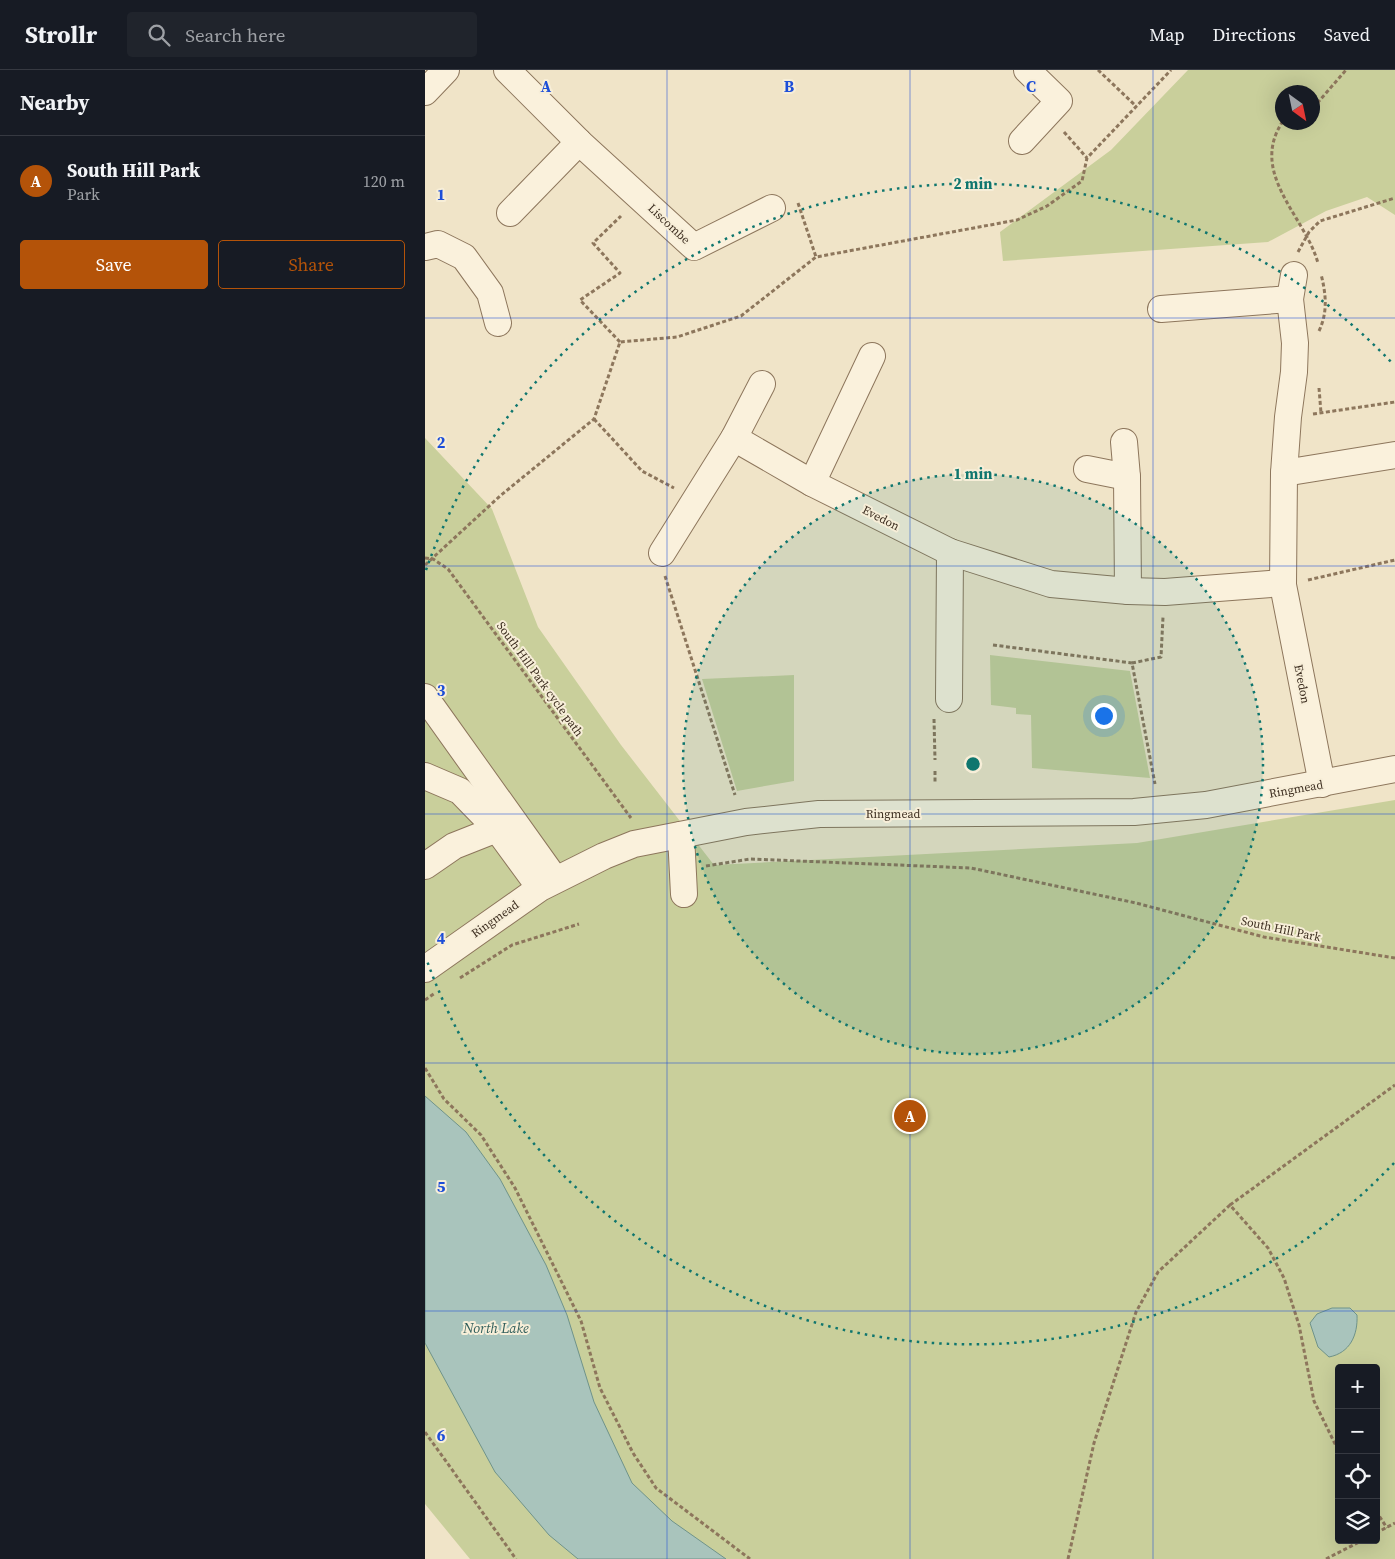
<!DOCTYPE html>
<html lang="en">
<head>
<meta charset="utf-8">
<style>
	:root { --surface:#171b24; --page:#20242c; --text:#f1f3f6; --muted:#9ea1a6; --line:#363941; --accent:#b45309 }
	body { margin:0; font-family:"Source Serif 4",serif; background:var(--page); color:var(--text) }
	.controls { position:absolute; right:15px; bottom:15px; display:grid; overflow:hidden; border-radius:5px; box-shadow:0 5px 20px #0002 }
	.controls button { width:45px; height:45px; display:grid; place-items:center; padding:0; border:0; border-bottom:1px solid var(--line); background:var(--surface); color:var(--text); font:25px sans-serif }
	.compass { position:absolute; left:850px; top:15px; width:45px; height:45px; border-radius:50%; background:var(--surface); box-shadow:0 5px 20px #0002; rotate:147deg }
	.you { position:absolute; left:678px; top:645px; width:18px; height:18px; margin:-12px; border:4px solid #fff; border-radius:50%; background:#1a73e8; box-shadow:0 0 0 8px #1a73e833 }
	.badge { display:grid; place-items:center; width:32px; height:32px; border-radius:50%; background:var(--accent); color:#fff; font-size:16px; font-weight:700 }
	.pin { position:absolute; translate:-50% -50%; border:2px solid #fff; box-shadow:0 1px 5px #0006 }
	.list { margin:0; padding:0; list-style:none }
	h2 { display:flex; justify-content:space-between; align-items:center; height:65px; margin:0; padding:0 20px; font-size:21px }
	h2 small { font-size:16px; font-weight:400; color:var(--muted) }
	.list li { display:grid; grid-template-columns:32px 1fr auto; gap:15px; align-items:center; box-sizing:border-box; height:90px; padding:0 20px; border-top:1px solid var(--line) }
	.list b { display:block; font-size:19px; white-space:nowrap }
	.list p { margin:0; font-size:16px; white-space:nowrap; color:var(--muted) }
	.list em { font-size:16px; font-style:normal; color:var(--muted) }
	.actions { display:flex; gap:10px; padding:15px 20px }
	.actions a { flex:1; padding:11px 0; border:1px solid var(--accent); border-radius:5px; text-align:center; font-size:18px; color:var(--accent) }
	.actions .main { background:var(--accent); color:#fff }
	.icon { flex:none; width:28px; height:28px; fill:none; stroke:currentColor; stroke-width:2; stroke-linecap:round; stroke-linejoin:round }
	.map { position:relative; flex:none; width:970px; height:1489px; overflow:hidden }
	header { display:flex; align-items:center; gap:30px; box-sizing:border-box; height:70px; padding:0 25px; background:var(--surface); border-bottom:1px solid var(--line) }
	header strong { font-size:24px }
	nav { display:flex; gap:28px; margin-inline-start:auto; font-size:18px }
	.search { width:350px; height:45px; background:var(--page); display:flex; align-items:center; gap:12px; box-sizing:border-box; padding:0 18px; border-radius:5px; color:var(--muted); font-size:19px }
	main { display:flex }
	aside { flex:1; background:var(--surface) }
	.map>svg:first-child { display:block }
</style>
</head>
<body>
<header>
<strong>Strollr</strong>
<div class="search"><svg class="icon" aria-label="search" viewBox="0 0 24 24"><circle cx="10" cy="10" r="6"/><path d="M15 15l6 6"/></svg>Search here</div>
<nav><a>Map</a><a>Directions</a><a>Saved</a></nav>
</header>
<main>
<aside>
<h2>Nearby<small></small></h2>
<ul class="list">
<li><span class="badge">A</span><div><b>South Hill Park</b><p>Park</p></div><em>120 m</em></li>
</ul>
<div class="actions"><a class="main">Save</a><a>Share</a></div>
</aside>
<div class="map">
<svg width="970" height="1489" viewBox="0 0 970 1489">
	<rect width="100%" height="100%" fill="#f0e4c8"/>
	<g fill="#c9cf9b" fill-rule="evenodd">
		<path d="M763 0H970V145L942 127 901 141 843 172 578 191 575 162 686 80ZM858 22H888V52H858Z"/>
		<path d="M0 368 67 439 113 557 196 675 289 795 712 773 970 730V1489H45L0 1434ZM914 1298H951V1470H914Z"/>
		<path d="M565 585 705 601 725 708 607 698 606 645 591 644V638L566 635Z"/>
		<path d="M369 605V711L312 721 277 609Z"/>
	</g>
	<g fill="#a9c4bc" stroke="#6f938a">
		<path d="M0 1026 41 1062 75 1109 121 1195 142 1245 169 1332 207 1413 247 1451 301 1489H153L124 1465 70 1402 0 1273Z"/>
		<path d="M907 1238H925L932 1245C933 1265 925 1283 904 1287L893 1277 885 1253 892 1244Z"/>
	</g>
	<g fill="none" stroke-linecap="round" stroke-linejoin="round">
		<defs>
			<g id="minor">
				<path d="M82 0 154 72 269 177 347 138"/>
				<path d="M0 22 21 0"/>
				<path d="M597 71 634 31 602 0"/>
				<path d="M85 143 154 72"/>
				<path d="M0 177 13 174 39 187 65 223 73 253"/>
				<path d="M869 205 865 229 870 273 869 302 863 347 859 403 858 515 897 714"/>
				<path d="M736 239 865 229"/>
				<path d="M309 368 387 413 525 482 626 514 703 521 740 522 858 513"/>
				<path d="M699 372 702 407 703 521"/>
				<path d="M662 399 702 407"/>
				<path d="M859 403 970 385"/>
				<path d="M387 413 447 286"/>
				<path d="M237 483 309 368 337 314"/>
				<path d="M0 627 130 809"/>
				<path d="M524 629 525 482"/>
				<path d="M0 706 35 721 72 759 113 815"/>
				<path d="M256 765 259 824"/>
				<path d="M0 796 29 776 72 759"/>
				<path d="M0 899 115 818 179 786 209 774 321 752 394 744 709 742 781 735 970 699"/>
			</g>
		</defs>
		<use href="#minor" stroke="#8d765c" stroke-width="28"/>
		<g stroke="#8d765c" stroke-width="3" stroke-dasharray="4 2.5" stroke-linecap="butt">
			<path d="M673 0 711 36"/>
			<path d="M888 38 921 0"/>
			<path d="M858 51C823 103 880 146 893 193"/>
			<path d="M639 62 662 88"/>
			<path d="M373 133 391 187"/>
			<path d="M873 182 884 162 895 151 970 128"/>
			<path d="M894 261C903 242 901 224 896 204"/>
			<path d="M195 272 155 230 195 203 168 173 196 146"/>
			<path d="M894 318 896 343"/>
			<path d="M888 344 970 332"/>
			<path d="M169 349 217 401 249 418"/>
			<path d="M0 488 8 489 23 499 206 748"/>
			<path d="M0 495 75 426 169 349 195 272 252 267 316 246 391 187 592 150 622 136 657 111 662 88 746 0"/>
			<path d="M240 506 310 725"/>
			<path d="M883 510 970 490"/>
			<path d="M568 575 707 593 730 714"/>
			<path d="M707 593 736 587 738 547"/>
			<path d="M509 649 510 690"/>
			<path d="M510 701V712"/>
			<path d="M281 796 325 789 546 798 711 833 839 867 970 888"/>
			<path d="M35 908 87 875 154 854"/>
			<path d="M0 930 10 923"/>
			<path d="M0 998 19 1029 56 1065 90 1118 156 1251 175 1318 208 1383 231 1418 325 1489"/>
			<path d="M805 1135 970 1015"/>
			<path d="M0 1362 91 1489"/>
			<path d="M951 1441 962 1458"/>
			<path d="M951 1463 970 1453"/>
			<path d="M643 1489 669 1373 711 1242 733 1202 805 1135 843 1178 859 1208 874 1255 889 1331 914 1382"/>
			<path d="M901 1489 938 1470"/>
		</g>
		<use href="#minor" stroke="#faf1dc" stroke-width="26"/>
	</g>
	<path fill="none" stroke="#1d4ed8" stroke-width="1" stroke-opacity="0.55" d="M242 0V1489M485 0V1489M728 0V1489M0 248H970M0 496H970M0 744H970M0 993H970M0 1241H970"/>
	<circle cx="548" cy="694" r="290" fill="#0f766e" fill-opacity=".12"/>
	<g fill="none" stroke="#0f766e" stroke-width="2.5" stroke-dasharray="2.5 5">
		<circle cx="548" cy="694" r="290"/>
		<path d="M969 1093A580 580 0 0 1 1 888M1 500A580 580 0 0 1 969 295"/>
	</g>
	<g text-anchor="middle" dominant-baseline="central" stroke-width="4" stroke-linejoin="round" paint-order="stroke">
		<g font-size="12" fill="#3d2e20" stroke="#f7eed8">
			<text transform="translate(244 154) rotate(43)">Liscombe</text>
			<text transform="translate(456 448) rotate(27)">Evedon</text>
			<text transform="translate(115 609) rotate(54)">South Hill Park cycle path</text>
			<text transform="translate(877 614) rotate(79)">Evedon</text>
			<text transform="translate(871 719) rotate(-10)">Ringmead</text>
			<text x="468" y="744">Ringmead</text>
			<text transform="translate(70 849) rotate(-35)">Ringmead</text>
			<text transform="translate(856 859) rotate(12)">South Hill Park</text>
		</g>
		<g font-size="14" font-style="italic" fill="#2f5d5a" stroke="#f7eed8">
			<text x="71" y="1258">North Lake</text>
		</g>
	</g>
	<g font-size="16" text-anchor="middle" font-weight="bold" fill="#1d4ed8" stroke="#f7eed8" stroke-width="4" stroke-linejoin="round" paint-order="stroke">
		<text x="121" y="22">A</text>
		<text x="364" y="22">B</text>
		<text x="606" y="22">C</text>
		<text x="16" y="130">1</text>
		<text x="16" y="378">2</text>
		<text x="16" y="626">3</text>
		<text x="16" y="874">4</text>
		<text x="16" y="1122">5</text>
		<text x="16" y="1371">6</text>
	</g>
	<circle cx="548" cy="694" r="8" fill="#0f766e" stroke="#f7eed8" stroke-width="2.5"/>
	<g font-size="15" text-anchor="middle" font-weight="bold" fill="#0f766e" stroke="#f7eed8" stroke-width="4" stroke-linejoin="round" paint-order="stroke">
		<text x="548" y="119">2 min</text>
		<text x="548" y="409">1 min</text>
	</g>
</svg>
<div class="controls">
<button>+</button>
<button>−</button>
<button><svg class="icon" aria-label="locate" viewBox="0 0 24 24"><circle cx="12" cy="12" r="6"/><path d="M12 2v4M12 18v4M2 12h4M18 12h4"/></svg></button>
<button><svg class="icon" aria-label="layers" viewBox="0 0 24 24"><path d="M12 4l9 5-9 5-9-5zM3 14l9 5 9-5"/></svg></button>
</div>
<svg class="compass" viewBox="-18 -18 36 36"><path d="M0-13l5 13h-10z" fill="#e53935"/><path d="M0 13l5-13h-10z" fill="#9ea1a6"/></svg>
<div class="you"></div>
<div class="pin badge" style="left:485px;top:1046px">A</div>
</div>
</main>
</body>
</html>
